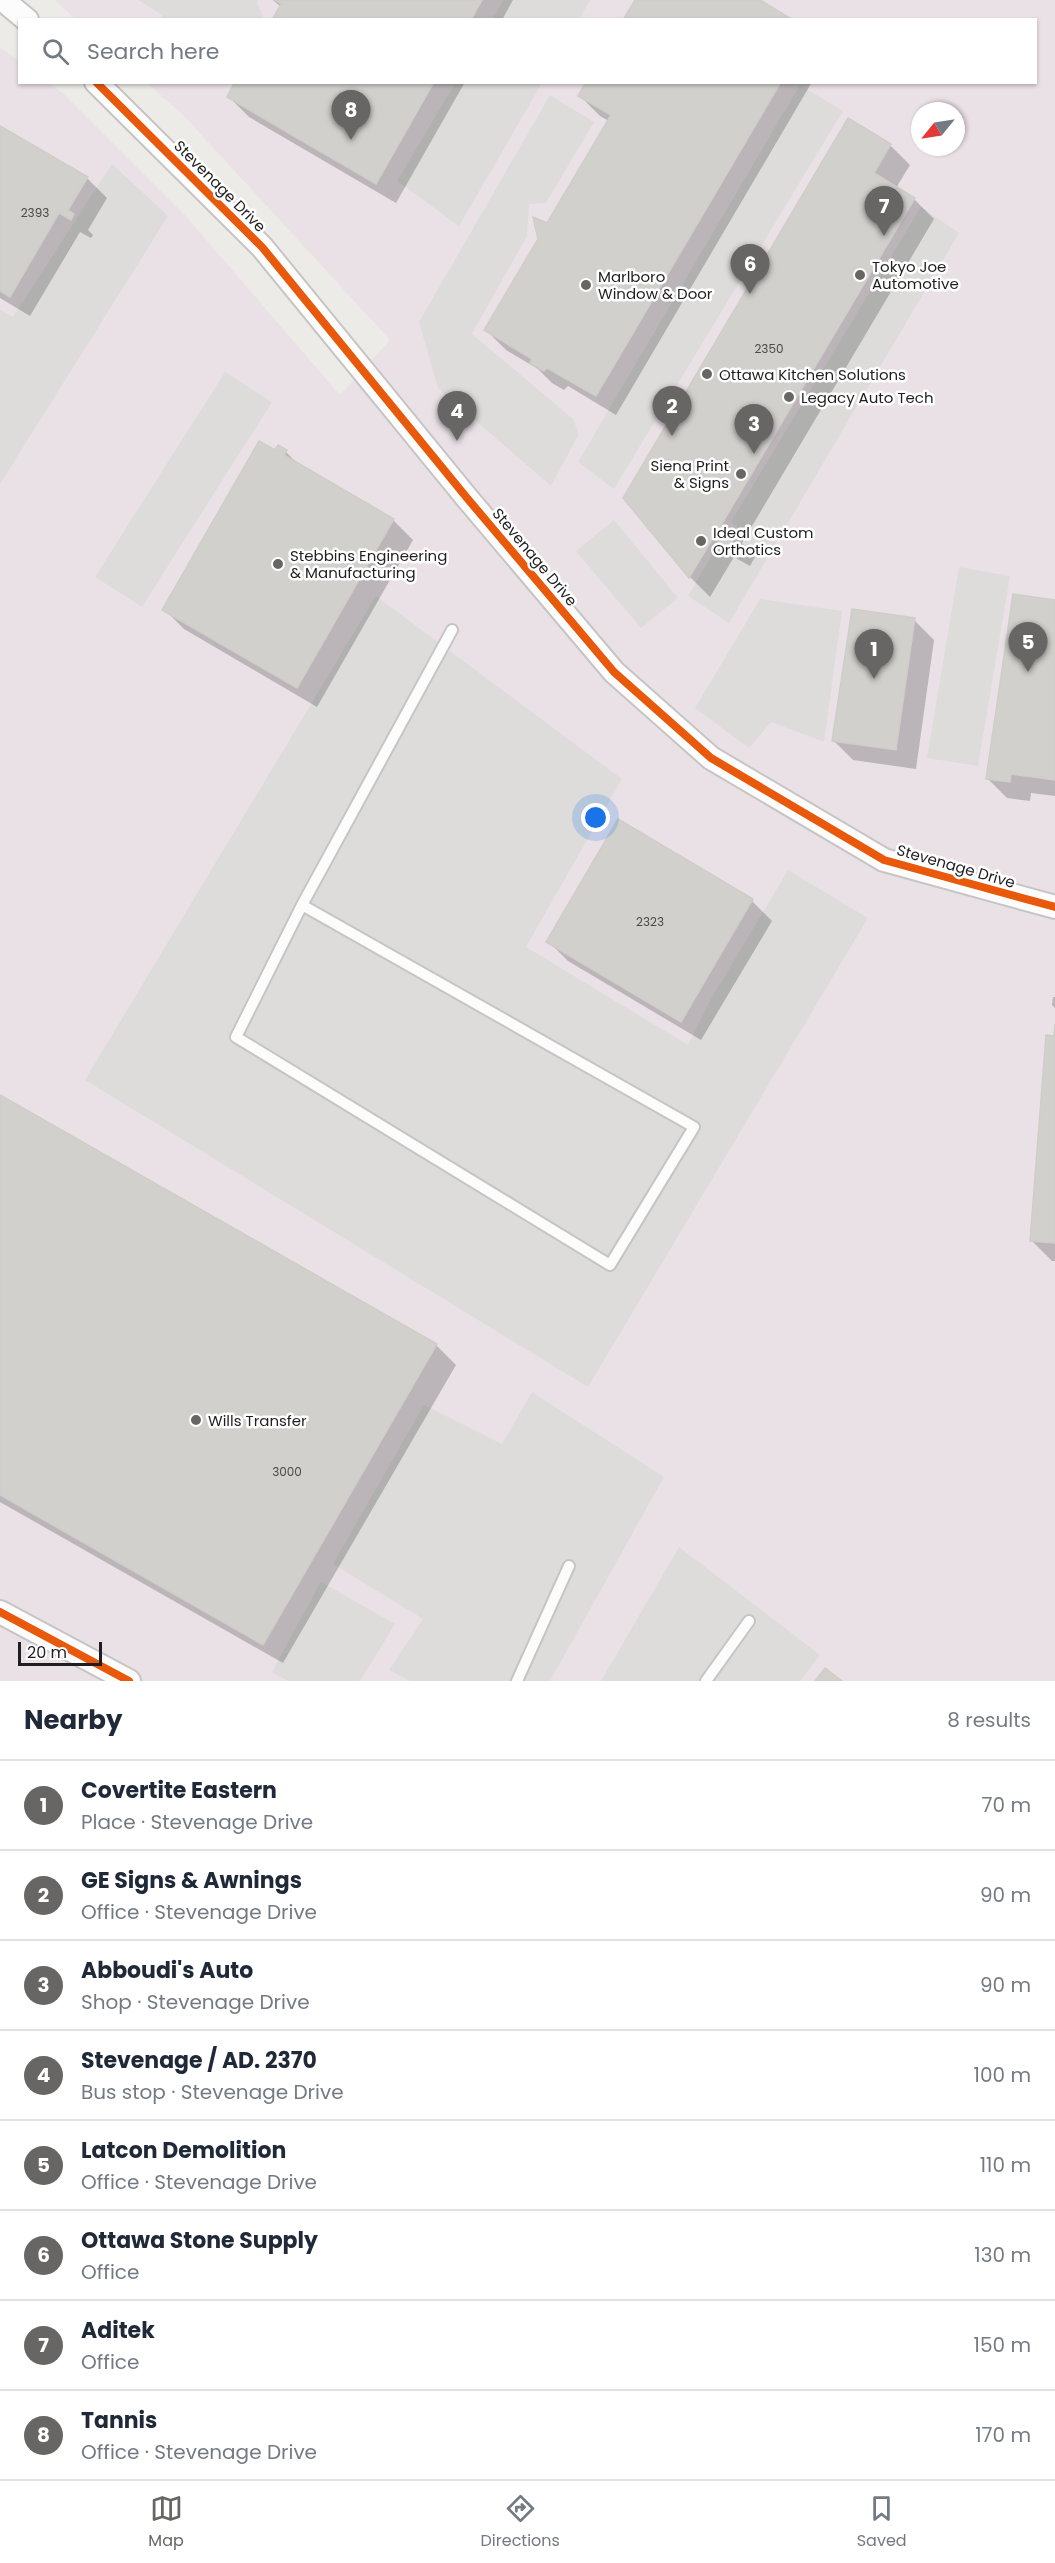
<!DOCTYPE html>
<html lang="en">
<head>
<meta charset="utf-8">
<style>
	:root { --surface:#fff; --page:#f6f6f7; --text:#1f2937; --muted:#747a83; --line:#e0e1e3; --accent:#676665 }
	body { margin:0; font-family:Poppins,sans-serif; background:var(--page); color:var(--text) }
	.compass { position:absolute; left:911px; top:102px; width:54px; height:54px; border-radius:50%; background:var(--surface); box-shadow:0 2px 4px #0004; rotate:240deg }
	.scale { position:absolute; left:18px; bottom:15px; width:84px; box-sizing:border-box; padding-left:6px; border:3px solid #1f1f1f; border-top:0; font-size:16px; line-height:21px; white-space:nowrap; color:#1f1f1f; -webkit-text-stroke:4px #fff; paint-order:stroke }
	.you { position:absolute; left:596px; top:818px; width:21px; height:21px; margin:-15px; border:4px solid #fff; border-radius:50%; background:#1a73e8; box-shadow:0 0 0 9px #1a73e833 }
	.badge { display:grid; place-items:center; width:39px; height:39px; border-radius:50%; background:var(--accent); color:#fff; font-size:20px; font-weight:700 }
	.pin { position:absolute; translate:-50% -50px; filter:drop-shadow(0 2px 3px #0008) }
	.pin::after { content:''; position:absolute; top:32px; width:21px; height:18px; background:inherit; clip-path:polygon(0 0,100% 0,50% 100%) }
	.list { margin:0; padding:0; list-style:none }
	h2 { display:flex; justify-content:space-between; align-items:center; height:78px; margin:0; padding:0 24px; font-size:26px }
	h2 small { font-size:20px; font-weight:400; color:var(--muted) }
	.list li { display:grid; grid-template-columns:39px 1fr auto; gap:18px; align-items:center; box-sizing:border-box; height:90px; padding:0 24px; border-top:2px solid var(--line) }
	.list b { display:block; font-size:22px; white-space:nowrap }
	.list p { margin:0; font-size:20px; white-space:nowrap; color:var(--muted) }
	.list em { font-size:20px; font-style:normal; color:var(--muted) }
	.icon { flex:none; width:33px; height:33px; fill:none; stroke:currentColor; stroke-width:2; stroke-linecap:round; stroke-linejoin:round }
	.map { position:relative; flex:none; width:1055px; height:1681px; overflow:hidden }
	.search { position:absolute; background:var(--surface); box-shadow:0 2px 4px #0004; left:18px; right:18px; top:18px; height:66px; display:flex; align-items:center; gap:15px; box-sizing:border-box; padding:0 21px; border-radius:0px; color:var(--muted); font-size:22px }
	.sheet { height:798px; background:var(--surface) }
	nav { display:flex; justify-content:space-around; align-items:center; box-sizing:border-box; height:84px; border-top:2px solid var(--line); background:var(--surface); font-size:16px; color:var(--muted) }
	nav a { display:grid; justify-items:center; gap:3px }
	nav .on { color:var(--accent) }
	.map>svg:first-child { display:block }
</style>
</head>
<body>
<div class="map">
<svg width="1055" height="1681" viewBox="0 0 1055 1681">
	<rect width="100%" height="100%" fill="#edebe8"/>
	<path fill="#eae1e6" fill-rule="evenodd" d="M55 0H1055V1681H0V47L19 61 20 82 48 83 64 94 184 214 340 395 390 340 183 115 147 83 1036 82V20H76ZM920 111H956V147H920Z"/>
	<g fill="#dddcdb">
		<path d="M138 0H258L257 3 263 16 261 20 162 19V15Z"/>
		<path d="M504 0H590L579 19H493Z"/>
		<path d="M456 82 542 83 459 226 397 181Z"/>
		<path d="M800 85 843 111 614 489 578 462Z"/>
		<path d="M550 95 594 122 546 203 529 204 527 236 472 334 573 419 579 434 551 486 438 388 419 322Z"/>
		<path d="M112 164 168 216 0 484V310L13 317Z"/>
		<path d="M921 207 959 233 729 623 688 596 715 550 731 558 747 534 731 522Z"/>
		<path d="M225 372 272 402 142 607 95 577Z"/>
		<path d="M614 520 678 598 641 628 576 551Z"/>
		<path d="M959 567 1010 576 978 766 927 758Z"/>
		<path d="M376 596 622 779 526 947 688 1045 710 1001 788 870 868 918 588 1387 85 1080Z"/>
		<path d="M760 599 842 611 824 742 771 722 749 748 695 708Z"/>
		<path d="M532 1392 664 1477 550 1681H410L389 1670 423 1619 333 1564 424 1405 502 1444Z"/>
		<path d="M679 1547 820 1655 800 1681H601Z"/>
		<path d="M321 1582 395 1624 360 1681H288L272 1672Z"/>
	</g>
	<g fill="#0003">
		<path d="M273 0H513L502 20H274L281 7Z"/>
		<path d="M237 82H465L396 203 249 117 229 97Z"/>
		<path d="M588 82H812L616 415 568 386 564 390 552 383 538 369 506 350 486 330 609 121 600 116 580 96Z"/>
		<path d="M848 121 890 145 910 165 896 188 914 199 934 219 742 543 755 557 750 566 734 557 710 597 690 577 624 498Z"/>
		<path d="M0 127 87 178 107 198 88 230 93 235 91 238 80 232 30 316 0 298Z"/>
		<path d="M275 452H286L301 467 393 520 413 540 317 707 184 629 164 609Z"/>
		<path d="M1055 602V796L1031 793 1030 801 1007 798 987 778Z"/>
		<path d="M914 620 934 640 916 769 853 760 833 740Z"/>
		<path d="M619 821 752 901 772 921 701 1040 568 961 548 941Z"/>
		<path d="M1053 997H1055V1008L1052 1005Z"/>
		<path d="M1055 1037V1261H1052L1032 1241Z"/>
		<path d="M0 1096 436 1345 456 1365 283 1663 0 1502Z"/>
	</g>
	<g fill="#d2d0cd" stroke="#d0cdc9" stroke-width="1.5">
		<path d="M275 0H482L471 20H272L281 4Z"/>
		<path d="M635 0H760L793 20H623Z"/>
		<path d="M235 82H434L376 184 227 97Z"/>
		<path d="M586 82H781L596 396 547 368 544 371 530 363 532 359 484 330 538 239 533 217 547 223 611 115 578 96Z"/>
		<path d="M848 118 891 144 874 173 915 198 720 527 736 535 729 547 713 538 689 578 623 498Z"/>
		<path d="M0 126 88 177 68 210 74 214 71 220 59 213 10 297 0 291Z"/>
		<path d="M259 441 275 450 278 445 287 450 284 455 394 519 297 688 162 610Z"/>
		<path d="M1013 594 1055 600V780L1011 774 1010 782 986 779Z"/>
		<path d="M852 609 915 618 896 750 832 741Z"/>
		<path d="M618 819 753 899 681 1022 546 942Z"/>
		<path d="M1055 1024V1243L1030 1241 1046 1035 1054 1036Z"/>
		<path d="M0 1095 437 1344 263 1645 0 1495Z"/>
		<path d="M825 1668 842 1681H815Z"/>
	</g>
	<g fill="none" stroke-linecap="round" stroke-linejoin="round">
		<defs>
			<g id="lane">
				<path d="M302 905 694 1127 610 1265 236 1037 302 905 452 630"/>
				<path d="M517 1681 569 1566"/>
				<path d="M706 1681 749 1621"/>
			</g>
			<g id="street">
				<path d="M3 0 27 20"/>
				<path d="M96 82 262 247 467 498 614 672 711 758 884 860 1055 907"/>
				<path d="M0 1612 129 1681"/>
			</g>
		</defs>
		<use href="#lane" stroke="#c6c5c4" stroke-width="14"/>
		<use href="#street" stroke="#c6c5c4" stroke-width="26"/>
		<use href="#lane" stroke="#fcfcfc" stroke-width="10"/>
		<use href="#street" stroke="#fcfcfc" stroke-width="22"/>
		<defs>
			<g id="cycleway">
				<path d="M96 82 262 247 467 498 614 672 711 758 884 860 1055 907"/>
				<path d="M0 1612 129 1681"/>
			</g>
		</defs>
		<use href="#cycleway" stroke="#fff" stroke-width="11"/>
		<use href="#cycleway" stroke="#e8590c" stroke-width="8"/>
	</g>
	<g fill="#676665" stroke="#fff" stroke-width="2">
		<circle cx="860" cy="275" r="6"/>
		<circle cx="586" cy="285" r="6"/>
		<circle cx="707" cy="374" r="6"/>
		<circle cx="789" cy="397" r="6"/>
		<circle cx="741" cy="474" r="6"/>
		<circle cx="701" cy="541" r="6"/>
		<circle cx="278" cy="564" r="6"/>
		<circle cx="196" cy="1420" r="6"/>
	</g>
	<g text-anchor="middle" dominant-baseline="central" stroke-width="5" stroke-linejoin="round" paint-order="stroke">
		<g font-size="12" fill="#4c4b4a">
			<text x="35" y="212">2393</text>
			<text x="769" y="348">2350</text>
			<text x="650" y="921">2323</text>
			<text x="287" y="1471">3000</text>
		</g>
		<g font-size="15" fill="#1f1f1f" stroke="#fff">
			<text transform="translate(220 186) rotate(45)">Stevenage Drive</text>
			<text transform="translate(535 557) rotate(50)">Stevenage Drive</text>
			<text transform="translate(956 866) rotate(16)">Stevenage Drive</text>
		</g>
		<g font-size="15" fill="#1f1f1f" stroke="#fff" text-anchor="start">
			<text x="872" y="266">Tokyo Joe<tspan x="872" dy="17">Automotive</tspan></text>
			<text x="598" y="276">Marlboro<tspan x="598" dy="17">Window &amp; Door</tspan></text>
			<text x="719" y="374">Ottawa Kitchen Solutions</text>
			<text x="801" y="397">Legacy Auto Tech</text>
			<text x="729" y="465" text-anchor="end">Siena Print<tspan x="729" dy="17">&amp; Signs</tspan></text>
			<text x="713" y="532">Ideal Custom<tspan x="713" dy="17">Orthotics</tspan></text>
			<text x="290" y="555">Stebbins Engineering<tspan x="290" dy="17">&amp; Manufacturing</tspan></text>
			<text x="208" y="1420">Wills Transfer</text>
		</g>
	</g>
</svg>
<svg class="compass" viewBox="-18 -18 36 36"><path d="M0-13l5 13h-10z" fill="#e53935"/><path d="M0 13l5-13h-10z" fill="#747a83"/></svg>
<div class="scale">20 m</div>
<div class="you"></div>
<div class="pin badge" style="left:874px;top:679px">1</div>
<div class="pin badge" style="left:672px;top:436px">2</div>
<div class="pin badge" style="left:754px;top:454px">3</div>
<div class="pin badge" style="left:457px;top:441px">4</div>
<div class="pin badge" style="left:1028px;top:672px">5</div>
<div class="pin badge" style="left:750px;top:294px">6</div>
<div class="pin badge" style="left:884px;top:236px">7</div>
<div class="pin badge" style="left:351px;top:140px">8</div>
<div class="search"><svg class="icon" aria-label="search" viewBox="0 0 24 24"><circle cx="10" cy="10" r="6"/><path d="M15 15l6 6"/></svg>Search here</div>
</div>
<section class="sheet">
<h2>Nearby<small>8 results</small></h2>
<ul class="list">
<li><span class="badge">1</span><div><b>Covertite Eastern</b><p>Place · Stevenage Drive</p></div><em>70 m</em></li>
<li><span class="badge">2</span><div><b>GE Signs &amp; Awnings</b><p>Office · Stevenage Drive</p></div><em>90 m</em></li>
<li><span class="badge">3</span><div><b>Abboudi's Auto</b><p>Shop · Stevenage Drive</p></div><em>90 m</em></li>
<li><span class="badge">4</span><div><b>Stevenage / AD. 2370</b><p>Bus stop · Stevenage Drive</p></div><em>100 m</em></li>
<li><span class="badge">5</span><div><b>Latcon Demolition</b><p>Office · Stevenage Drive</p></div><em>110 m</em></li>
<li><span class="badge">6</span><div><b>Ottawa Stone Supply</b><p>Office</p></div><em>130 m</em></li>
<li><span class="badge">7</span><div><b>Aditek</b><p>Office</p></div><em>150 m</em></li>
<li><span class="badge">8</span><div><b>Tannis</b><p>Office · Stevenage Drive</p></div><em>170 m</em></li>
</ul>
</section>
<nav>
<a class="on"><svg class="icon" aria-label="map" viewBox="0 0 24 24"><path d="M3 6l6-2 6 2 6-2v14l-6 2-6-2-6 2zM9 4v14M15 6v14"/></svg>Map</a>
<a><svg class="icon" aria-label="directions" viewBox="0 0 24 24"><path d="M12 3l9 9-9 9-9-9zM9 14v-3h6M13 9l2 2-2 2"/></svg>Directions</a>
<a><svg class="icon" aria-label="saved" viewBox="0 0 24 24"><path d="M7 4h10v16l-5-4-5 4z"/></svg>Saved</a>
</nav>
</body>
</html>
